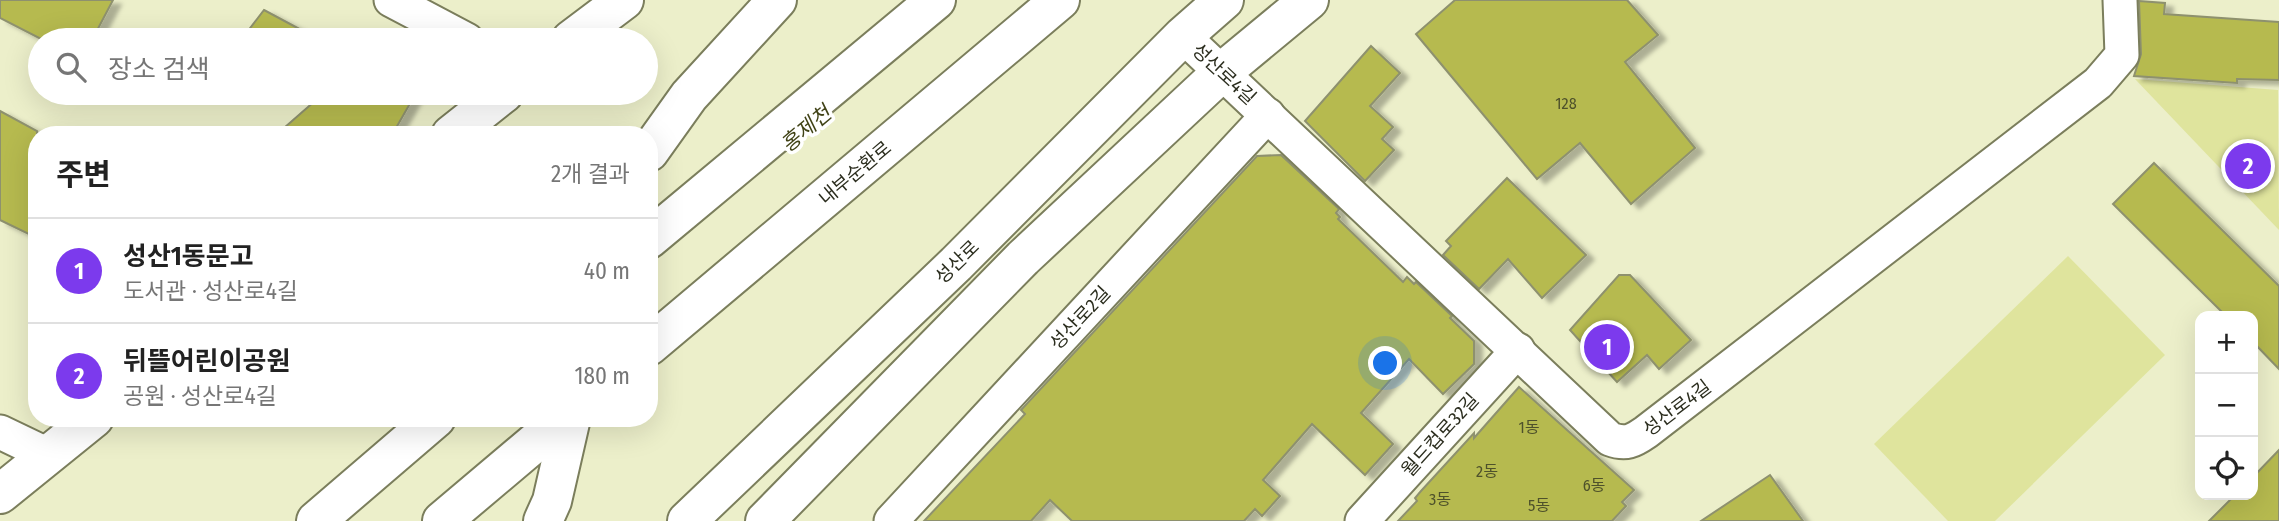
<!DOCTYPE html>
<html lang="ko">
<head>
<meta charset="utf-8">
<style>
	:root { --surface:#fff; --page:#f6f6f6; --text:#222; --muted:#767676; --line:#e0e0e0; --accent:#7c3aed }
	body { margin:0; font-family:"Fira Sans Condensed","Noto Sans KR",sans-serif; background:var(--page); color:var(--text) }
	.controls { position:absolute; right:21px; bottom:21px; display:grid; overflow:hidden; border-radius:14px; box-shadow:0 7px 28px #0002 }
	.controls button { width:63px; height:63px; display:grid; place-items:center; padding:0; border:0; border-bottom:2px solid var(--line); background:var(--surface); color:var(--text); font:35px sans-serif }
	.you { position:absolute; left:1386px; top:364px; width:24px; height:24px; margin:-18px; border:5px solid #fff; border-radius:50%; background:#1a73e8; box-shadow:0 0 0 10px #1a73e833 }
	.badge { display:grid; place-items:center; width:46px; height:46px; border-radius:50%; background:var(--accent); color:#fff; font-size:23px; font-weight:700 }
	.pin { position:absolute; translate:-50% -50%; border:4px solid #fff; box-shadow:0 2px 7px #0006 }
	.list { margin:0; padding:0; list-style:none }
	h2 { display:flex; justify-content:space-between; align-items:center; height:91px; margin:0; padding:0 28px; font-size:30px }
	h2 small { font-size:23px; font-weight:400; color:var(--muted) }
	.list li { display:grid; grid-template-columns:46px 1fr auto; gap:21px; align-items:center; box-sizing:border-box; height:105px; padding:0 28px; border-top:2px solid var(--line) }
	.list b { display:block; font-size:26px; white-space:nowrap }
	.list p { margin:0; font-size:23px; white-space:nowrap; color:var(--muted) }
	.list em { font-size:23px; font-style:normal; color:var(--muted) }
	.icon { flex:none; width:38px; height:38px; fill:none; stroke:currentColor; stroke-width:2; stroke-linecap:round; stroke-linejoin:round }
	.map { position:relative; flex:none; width:2279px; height:521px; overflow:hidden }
	.search { position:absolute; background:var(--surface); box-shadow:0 7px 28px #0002; left:28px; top:28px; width:630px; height:77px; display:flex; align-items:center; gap:18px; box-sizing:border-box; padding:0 24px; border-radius:38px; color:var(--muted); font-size:26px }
	.panel { position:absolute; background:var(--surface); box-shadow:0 7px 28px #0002; left:28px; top:126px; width:630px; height:301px; border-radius:28px }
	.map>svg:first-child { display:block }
</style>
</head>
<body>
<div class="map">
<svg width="2279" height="521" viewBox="0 0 2279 521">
	<defs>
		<filter id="shadow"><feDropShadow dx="8" dy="4.5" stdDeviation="2" flood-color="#0004"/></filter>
	</defs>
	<rect width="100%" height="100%" fill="#ecefca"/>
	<g fill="#dfe49d">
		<path d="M2135 79 2278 90 2279 230Z"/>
		<path d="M2068 256 2165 355 1995 521H1948L1874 444Z"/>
	</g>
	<g fill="#ecefca">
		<path d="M917 0H1072L649 353V228Z"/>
		<path d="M423 418H571L449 521H301Z"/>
	</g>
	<g fill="#b6ba50" stroke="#8e916e" stroke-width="2" filter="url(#shadow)">
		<path d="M0 0H113L92 40H43L0 18Z"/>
		<path d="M1455 0H1627L1658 35 1625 62 1695 148 1631 204 1580 143 1537 179 1416 34Z"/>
		<path d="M2139 1 2165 3 2164 14 2279 22V80L2237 79V83L2134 76 2141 54Z"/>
		<path d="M264 10 320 40H241Z"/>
		<path d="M1371 46 1400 73 1370 106 1393 127 1382 139 1394 150 1365 181 1305 121Z"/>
		<path d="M324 93H416L392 135H276Z"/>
		<path d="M0 111 37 131V238L0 220Z"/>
		<path d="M1281 155 1339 209 1336 213 1340 217 1338 219 1403 282 1407 277 1414 284 1416 282 1452 316 1450 318 1474 341V364L1443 394 1409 359 1361 413 1393 444 1365 475 1312 424 1263 480 1280 496 1262 516 1255 509 1244 521H1072L1050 500 1031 521H924L1025 414 1021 410 1257 156Z"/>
		<path d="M2154 163 2279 286V369L2253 342V316H2226L2113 204Z"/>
		<path d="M1507 178 1586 255 1542 298 1508 259 1479 289 1443 255 1451 246 1446 241Z"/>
		<path d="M1619 275H1630L1691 340 1659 369 1647 355 1617 382 1570 330Z"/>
		<path d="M1519 387 1634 490 1622 502 1626 506 1612 521H1398L1417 501 1415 498 1421 491 1474 433V438Z"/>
		<path d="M2279 450V521H2209L2235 495H2253V477Z"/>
		<path d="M1770 475 1803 521H1701Z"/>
	</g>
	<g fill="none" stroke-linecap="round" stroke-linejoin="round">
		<defs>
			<g id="street">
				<path d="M391 0 467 40"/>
				<path d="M1183 36 1610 439C1626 445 1633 441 1646 432L2098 83 2122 55 2120 0"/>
				<path d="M0 432 48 455"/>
				<path d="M891 521 1268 115"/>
				<path d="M1362 521 1518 350"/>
			</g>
			<g id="secondary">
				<path d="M571 40 624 0"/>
				<path d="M451 135 504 93"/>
				<path d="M0 494 94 418"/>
			</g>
			<g id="primary">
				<path d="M687 521 956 264 1183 36 1224 0"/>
				<path d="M765 521 1023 258 1222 72 1309 0"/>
			</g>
			<g id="highway">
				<path d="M649 152 689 96 777 0"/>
				<path d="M649 239 936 0"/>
				<path d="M649 346 1060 0"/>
				<path d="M316 521 436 418"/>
				<path d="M442 521 564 418"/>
				<path d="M543 521 552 501 571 418"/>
			</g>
		</defs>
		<use href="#street" stroke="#7b7e5c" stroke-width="37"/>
		<use href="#secondary" stroke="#7b7e5c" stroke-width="42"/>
		<use href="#primary" stroke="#7b7e5c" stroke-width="42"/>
		<use href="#highway" stroke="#7b7e5c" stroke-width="42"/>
		<use href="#street" stroke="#fff" stroke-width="33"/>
		<use href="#secondary" stroke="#fff" stroke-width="38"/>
		<use href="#primary" stroke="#fff" stroke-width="38"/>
		<use href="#highway" stroke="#fff" stroke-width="38"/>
	</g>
	<g text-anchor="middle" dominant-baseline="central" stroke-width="7" stroke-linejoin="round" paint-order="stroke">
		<g font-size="16" fill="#4e512b">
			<text x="1566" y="103">128</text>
			<text x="1529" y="427">1동</text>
			<text x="1487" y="471">2동</text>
			<text x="1594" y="485">6동</text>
			<text x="1440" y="499">3동</text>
			<text x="1539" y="505">5동</text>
		</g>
		<g font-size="19" fill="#2c2e1f" stroke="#fff">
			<text transform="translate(1224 74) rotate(43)">성산로4길</text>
			<text transform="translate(855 173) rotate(-40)">내부순환로</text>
			<text transform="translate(957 262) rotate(-44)">성산로</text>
			<text transform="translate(1080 318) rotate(-47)">성산로2길</text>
			<text transform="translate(1677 408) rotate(-37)">성산로4길</text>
			<text transform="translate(1440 435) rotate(-48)">월드컵로32길</text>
		</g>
		<g font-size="21" font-style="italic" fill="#414317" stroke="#fff">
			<text transform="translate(806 129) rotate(-40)">홍제천</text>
		</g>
	</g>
</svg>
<div class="controls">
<button>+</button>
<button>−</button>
<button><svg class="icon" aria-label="locate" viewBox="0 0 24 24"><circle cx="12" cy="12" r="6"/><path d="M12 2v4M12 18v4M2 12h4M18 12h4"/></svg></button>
</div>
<div class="you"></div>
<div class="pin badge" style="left:1607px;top:347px">1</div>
<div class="pin badge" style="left:2248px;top:166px">2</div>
<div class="search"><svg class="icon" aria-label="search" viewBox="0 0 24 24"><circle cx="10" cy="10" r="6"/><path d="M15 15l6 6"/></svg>장소 검색</div>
<section class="panel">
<h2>주변<small>2개 결과</small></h2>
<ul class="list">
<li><span class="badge">1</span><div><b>성산1동문고</b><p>도서관 · 성산로4길</p></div><em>40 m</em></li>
<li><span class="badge">2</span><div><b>뒤뜰어린이공원</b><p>공원 · 성산로4길</p></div><em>180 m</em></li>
</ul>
</section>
</div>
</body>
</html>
